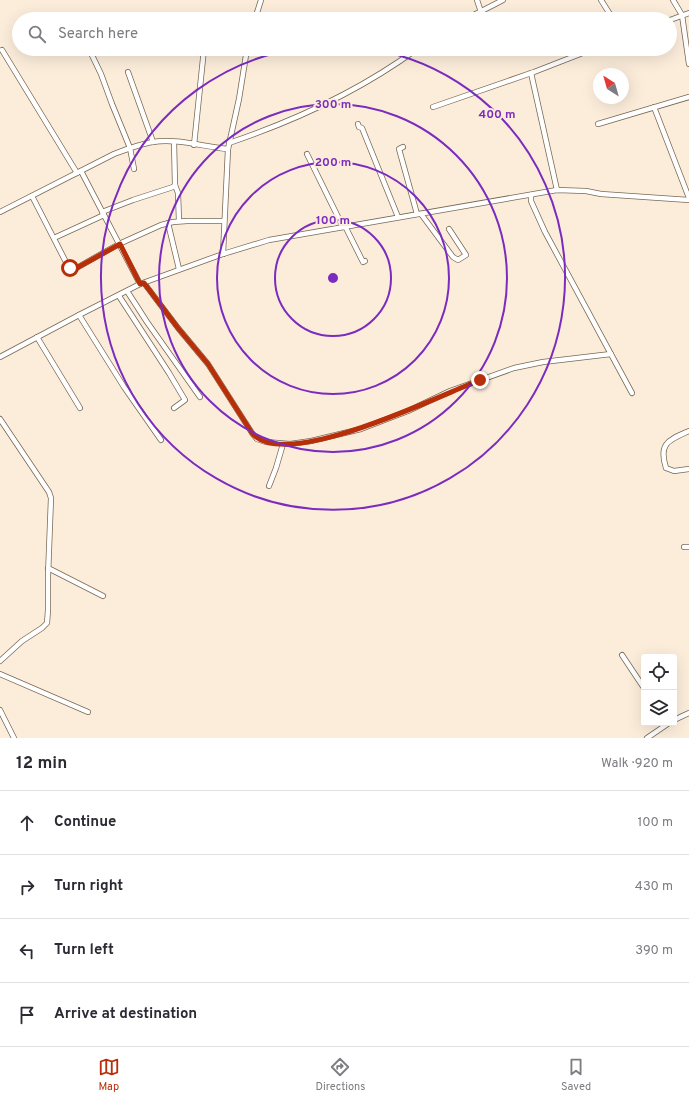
<!DOCTYPE html>
<html lang="en">
<head>
<meta charset="utf-8">
<style>
	:root { --surface:#fff; --page:#f7f7f7; --text:#2b2b33; --muted:#7c7c81; --line:#e1e1e2; --accent:#b82e08 }
	body { margin:0; font-family:Overpass,sans-serif; background:var(--page); color:var(--text) }
	.controls { position:absolute; right:12px; bottom:12px; display:grid; overflow:hidden; border-radius:4px; box-shadow:0 4px 16px #0002 }
	.controls button { width:36px; height:36px; display:grid; place-items:center; padding:0; border:0; border-bottom:1px solid var(--line); background:var(--surface); color:var(--text); font:20px sans-serif }
	.compass { position:absolute; left:593px; top:68px; width:36px; height:36px; border-radius:50%; background:var(--surface); box-shadow:0 4px 16px #0002; rotate:323deg }
	.stop { position:absolute; width:12px; height:12px; margin:-9px; border:3px solid #b82e08; border-radius:50%; background:#fff }
	.stop.end { background:#b82e08; border-color:#fff; box-shadow:0 1px 4px #0008 }
	.list { margin:0; padding:0; list-style:none }
	h2 { display:flex; justify-content:space-between; align-items:center; height:52px; margin:0; padding:0 16px; font-size:17px }
	h2 small { font-size:13px; font-weight:400; color:var(--muted) }
	.list li { display:grid; grid-template-columns:26px 1fr auto; gap:12px; align-items:center; box-sizing:border-box; height:64px; padding:0 16px; border-top:1px solid var(--line) }
	.list b { display:block; font-size:15px; white-space:nowrap }
	.list em { font-size:13px; font-style:normal; color:var(--muted) }
	.icon { flex:none; width:22px; height:22px; fill:none; stroke:currentColor; stroke-width:2; stroke-linecap:round; stroke-linejoin:round }
	.map { position:relative; flex:none; width:689px; height:738px; overflow:hidden }
	.search { position:absolute; background:var(--surface); box-shadow:0 4px 16px #0002; left:12px; right:12px; top:12px; height:44px; display:flex; align-items:center; gap:10px; box-sizing:border-box; padding:0 14px; border-radius:22px; color:var(--muted); font-size:15px }
	.sheet { height:308px; background:var(--surface) }
	nav { display:flex; justify-content:space-around; align-items:center; box-sizing:border-box; height:56px; border-top:1px solid var(--line); background:var(--surface); font-size:11px; color:var(--muted) }
	nav a { display:grid; justify-items:center; gap:2px }
	nav .on { color:var(--accent) }
	.map>svg:first-child { display:block }
</style>
</head>
<body>
<div class="map">
<svg width="689" height="738" viewBox="0 0 689 738">
	<rect width="100%" height="100%" fill="#fceddb"/>
	<g fill="none" stroke-linecap="round" stroke-linejoin="round">
		<defs>
			<g id="street">
				<path d="M477 0 481 12"/>
				<path d="M601 0 613 19"/>
				<path d="M673 0 682 15 689 64"/>
				<path d="M255 19 261 0"/>
				<path d="M466 19 503 0"/>
				<path d="M670 20 689 13"/>
				<path d="M89 49 101 74 112 104 130 148 134 169"/>
				<path d="M2 50 77 173"/>
				<path d="M128 72 153 142"/>
				<path d="M531 73 557 190"/>
				<path d="M433 107 534 72 593 49"/>
				<path d="M654 107 689 198"/>
				<path d="M358 124 359 127 362 128 398 217"/>
				<path d="M598 124 689 97"/>
				<path d="M229 143C294 121 361 90 417 49"/>
				<path d="M194 145 204 49"/>
				<path d="M403 147 399 149 417 214"/>
				<path d="M307 154 343 227"/>
				<path d="M81 171 140 284"/>
				<path d="M175 185 178 193 179 221"/>
				<path d="M531 195V201L545 232 632 393"/>
				<path d="M32 196 69 268 73 270 119 244 161 225 173 222 187 221H224"/>
				<path d="M0 212 114 154C127 149 140 144 153 142 176 138 205 147 228 149"/>
				<path d="M102 212 133 200 173 187 175 185 174 142"/>
				<path d="M421 214 453 257 458 260 466 255 449 229"/>
				<path d="M168 223 179 269"/>
				<path d="M345 226 363 262 365 261"/>
				<path d="M54 238 104 215"/>
				<path d="M223 254 228 149 239 99 247 49"/>
				<path d="M144 283 178 328 208 364 252 433 257 439 266 442 290 444 311 441 361 429 408 411 450 391 514 368 543 362 611 354"/>
				<path d="M127 291 147 322 200 397"/>
				<path d="M119 296 169 373 185 400 174 408"/>
				<path d="M79 315 124 387 161 440"/>
				<path d="M37 337 80 408"/>
				<path d="M0 357 79 315 140 284 223 254 269 240 557 190 586 191 601 194 689 200"/>
				<path d="M0 419 49 492 51 498 48 576V610L47 623 42 628 22 641 0 661"/>
				<path d="M689 431C669 440 658 443 666 468L674 471 689 469"/>
				<path d="M269 486 276 468 283 444"/>
				<path d="M684 547H689"/>
				<path d="M48 568 103 596"/>
				<path d="M622 655 644 688"/>
				<path d="M0 674 88 712"/>
				<path d="M0 710 14 738"/>
				<path d="M674 720 689 713"/>
				<path d="M647 738 669 723"/>
			</g>
		</defs>
		<use href="#street" stroke="#786853" stroke-width="6"/>
		<use href="#street" stroke="#fff" stroke-width="4.5"/>
	</g>
	<g fill="none" stroke-linecap="round" stroke-linejoin="round">
		<path stroke="#b82e08" stroke-width="5" d="M70 268 73 270 120 244 140 284 144 283 178 328 208 364 252 433C284 473 440 395 480 380"/>
	</g>
	<g fill="none" stroke="#7b2cbf" stroke-width="2">
		<circle cx="333" cy="278" r="58"/>
		<circle cx="333" cy="278" r="116"/>
		<circle cx="333" cy="278" r="174"/>
		<path d="M371 49A232 232 0 1 1 295 49"/>
	</g>
	<circle cx="333" cy="278" r="6" fill="#7b2cbf" stroke="#fceddb" stroke-width="2"/>
	<g font-size="12" text-anchor="middle" font-weight="bold" fill="#7b2cbf" stroke="#fceddb" stroke-width="4" stroke-linejoin="round" paint-order="stroke">
		<text x="333" y="108">300 m</text>
		<text x="497" y="118">400 m</text>
		<text x="333" y="166">200 m</text>
		<text x="333" y="224">100 m</text>
	</g>
</svg>
<div class="controls">
<button><svg class="icon" aria-label="locate" viewBox="0 0 24 24"><circle cx="12" cy="12" r="6"/><path d="M12 2v4M12 18v4M2 12h4M18 12h4"/></svg></button>
<button><svg class="icon" aria-label="layers" viewBox="0 0 24 24"><path d="M12 4l9 5-9 5-9-5zM3 14l9 5 9-5"/></svg></button>
</div>
<svg class="compass" viewBox="-18 -18 36 36"><path d="M0-13l5 13h-10z" fill="#e53935"/><path d="M0 13l5-13h-10z" fill="#7c7c81"/></svg>
<div class="stop" style="left:70px;top:268px"></div>
<div class="stop end" style="left:480px;top:380px"></div>
<div class="search"><svg class="icon" aria-label="search" viewBox="0 0 24 24"><circle cx="10" cy="10" r="6"/><path d="M15 15l6 6"/></svg>Search here</div>
</div>
<section class="sheet">
<h2>12 min<small>Walk · 920 m</small></h2>
<ul class="list">
<li><svg class="icon" aria-label="ahead" viewBox="0 0 24 24"><path d="M12 20V5M6 11l6-6 6 6"/></svg><div><b>Continue</b></div><em>100 m</em></li>
<li><svg class="icon" aria-label="right" viewBox="0 0 24 24"><path d="M7 20v-9h11M14 6l5 5-5 5"/></svg><div><b>Turn right</b></div><em>430 m</em></li>
<li><svg class="icon" aria-label="left" viewBox="0 0 24 24"><path d="M17 20v-9H6M10 6l-5 5 5 5"/></svg><div><b>Turn left</b></div><em>390 m</em></li>
<li><svg class="icon" aria-label="arrive" viewBox="0 0 24 24"><path d="M6 21V4h12l-3 4 3 4H6"/></svg><div><b>Arrive at destination</b></div></li>
</ul>
</section>
<nav>
<a class="on"><svg class="icon" aria-label="map" viewBox="0 0 24 24"><path d="M3 6l6-2 6 2 6-2v14l-6 2-6-2-6 2zM9 4v14M15 6v14"/></svg>Map</a>
<a><svg class="icon" aria-label="directions" viewBox="0 0 24 24"><path d="M12 3l9 9-9 9-9-9zM9 14v-3h6M13 9l2 2-2 2"/></svg>Directions</a>
<a><svg class="icon" aria-label="saved" viewBox="0 0 24 24"><path d="M7 4h10v16l-5-4-5 4z"/></svg>Saved</a>
</nav>
</body>
</html>
